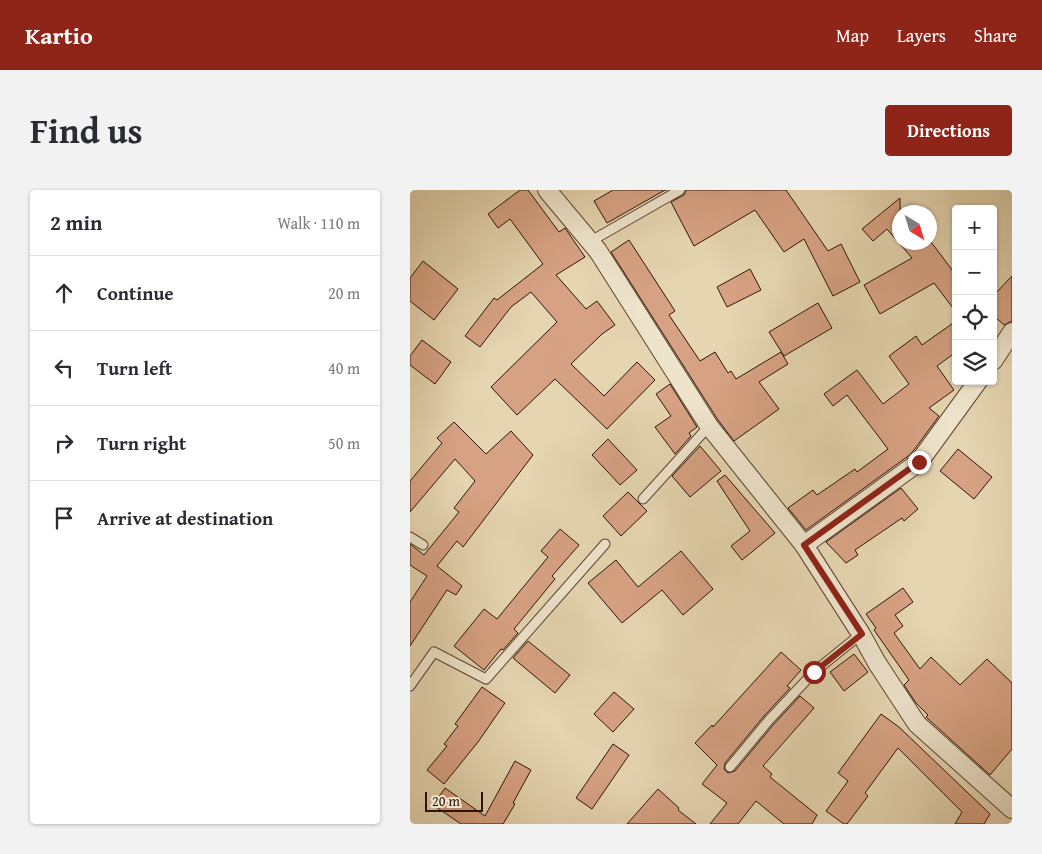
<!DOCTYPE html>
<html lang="en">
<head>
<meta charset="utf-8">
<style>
	:root { --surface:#fff; --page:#f2f2f3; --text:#2b2b33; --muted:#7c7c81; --line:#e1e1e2; --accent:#8f2418 }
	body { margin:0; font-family:"Gentium Book Plus",serif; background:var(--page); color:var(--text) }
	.controls { position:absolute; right:15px; top:15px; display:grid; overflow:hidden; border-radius:5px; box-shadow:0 1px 4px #0004 }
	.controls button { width:45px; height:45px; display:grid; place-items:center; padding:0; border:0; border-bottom:1px solid var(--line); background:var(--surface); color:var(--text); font:25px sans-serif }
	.compass { position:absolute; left:482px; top:15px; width:45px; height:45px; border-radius:50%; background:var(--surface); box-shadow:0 1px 4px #0004; rotate:142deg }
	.scale { position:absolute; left:15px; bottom:12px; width:58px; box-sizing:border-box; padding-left:5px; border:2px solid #2e1407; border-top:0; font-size:14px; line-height:18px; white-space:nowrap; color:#2e1407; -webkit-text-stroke:4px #eee4cc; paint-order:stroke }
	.stop { position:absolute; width:15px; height:15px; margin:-11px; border:4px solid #8f2418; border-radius:50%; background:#fff }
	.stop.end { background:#8f2418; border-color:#fff; box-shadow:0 1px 5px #0008 }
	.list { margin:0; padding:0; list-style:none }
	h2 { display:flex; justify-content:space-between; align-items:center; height:65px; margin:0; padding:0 20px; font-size:21px }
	h2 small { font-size:16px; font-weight:400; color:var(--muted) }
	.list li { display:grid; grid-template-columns:32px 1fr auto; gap:15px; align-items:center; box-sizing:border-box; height:75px; padding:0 20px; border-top:1px solid var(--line) }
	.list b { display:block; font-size:19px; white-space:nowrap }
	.list em { font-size:16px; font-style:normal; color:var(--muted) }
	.icon { flex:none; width:28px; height:28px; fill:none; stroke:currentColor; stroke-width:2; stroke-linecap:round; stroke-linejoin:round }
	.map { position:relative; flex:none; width:602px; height:634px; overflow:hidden; border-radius:5px }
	header { display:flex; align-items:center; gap:30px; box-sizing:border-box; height:70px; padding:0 25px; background:var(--accent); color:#fff }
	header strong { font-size:24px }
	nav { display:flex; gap:28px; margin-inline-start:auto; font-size:18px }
	.intro { display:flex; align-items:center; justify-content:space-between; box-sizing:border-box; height:120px; padding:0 30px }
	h1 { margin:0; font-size:35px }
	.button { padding:12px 22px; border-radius:5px; background:var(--accent); color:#fff; font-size:18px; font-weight:700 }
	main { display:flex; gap:30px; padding:0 30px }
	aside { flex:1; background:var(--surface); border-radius:5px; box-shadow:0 1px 4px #0004 }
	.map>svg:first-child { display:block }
</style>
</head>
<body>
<header>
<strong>Kartio</strong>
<nav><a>Map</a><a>Layers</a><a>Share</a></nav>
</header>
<div class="intro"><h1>Find us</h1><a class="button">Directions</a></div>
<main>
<aside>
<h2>2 min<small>Walk · 110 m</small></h2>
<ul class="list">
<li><svg class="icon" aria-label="ahead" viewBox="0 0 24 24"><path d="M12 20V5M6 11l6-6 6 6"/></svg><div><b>Continue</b></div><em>20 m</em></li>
<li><svg class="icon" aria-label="left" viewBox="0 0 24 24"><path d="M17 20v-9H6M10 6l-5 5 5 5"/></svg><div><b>Turn left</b></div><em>40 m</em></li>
<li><svg class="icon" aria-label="right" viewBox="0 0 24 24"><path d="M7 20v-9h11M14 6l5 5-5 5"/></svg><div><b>Turn right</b></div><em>50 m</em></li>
<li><svg class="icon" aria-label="arrive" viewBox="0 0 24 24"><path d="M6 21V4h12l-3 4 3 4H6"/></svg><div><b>Arrive at destination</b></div></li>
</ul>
</aside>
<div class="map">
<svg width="602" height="634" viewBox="0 0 602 634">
	<rect width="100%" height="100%" fill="#e5d5b0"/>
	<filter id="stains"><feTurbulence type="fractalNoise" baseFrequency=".004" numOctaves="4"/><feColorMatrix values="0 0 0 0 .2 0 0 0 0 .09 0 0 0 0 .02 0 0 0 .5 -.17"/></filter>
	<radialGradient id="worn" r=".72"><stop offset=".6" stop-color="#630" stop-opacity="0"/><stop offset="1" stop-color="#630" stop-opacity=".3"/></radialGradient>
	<g fill="#d7a283" stroke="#2e1407">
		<path d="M110 0H118L149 42 155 38 175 67 146 85 176 119 187 111 205 135 192 144 161 174 194 206 227 172 245 190 197 239 145 189 107 225 81 197 147 132 121 102 101 117 70 157 55 146 84 108 87 110 133 74 100 29 88 38 78 24Z"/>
		<path d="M203 0H257H255L197 33 184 11Z"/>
		<path d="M276 0H376L418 61 431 54 450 92 423 106 394 49 374 62 345 20 284 56 261 12 274 5Z"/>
		<path d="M490 8V52H521L546 85V122L524 93 470 124 454 95 502 68 477 39 463 51 452 39Z"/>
		<path d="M219 50 265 121 259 125 290 171 305 162 318 183 321 181 326 189 371 162 378 174 349 192 369 219 324 251 308 230 201 62Z"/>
		<path d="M13 71 48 99 24 130 0 111V88Z"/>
		<path d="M340 79 351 100 317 117 307 97Z"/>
		<path d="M602 86V131L594 135 583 125V106Z"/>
		<path d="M408 113 422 138 374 166 359 142Z"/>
		<path d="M546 131V162L527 176 544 200 519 218 529 226 501 264 396 340 378 318 403 300 407 305 445 279 447 282 478 259 437 205 423 216 414 204 447 180 473 214 499 194 479 166 506 146 512 155Z"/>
		<path d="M12 150 41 172 25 194 0 175V166Z"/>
		<path d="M260 194 287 237 279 243 281 246 265 264 245 237 261 226 246 204Z"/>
		<path d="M44 232 76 264 101 241 123 265 53 357 47 351 27 376 52 396 46 405 37 400 0 456V412L17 386 0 375V354L14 365 49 322 44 318 65 291 45 269 0 322V291L32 253 27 248Z"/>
		<path d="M198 249 227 280 210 295 182 265Z"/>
		<path d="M290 256 311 281 280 307 262 286Z"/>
		<path d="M548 259 582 287 564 309 530 281Z"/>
		<path d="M315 285 365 343 332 370 321 356 340 341 307 291Z"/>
		<path d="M491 298 508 319 494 331 492 328 445 360 448 365 436 373 416 352Z"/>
		<path d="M218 302 237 321 211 346 193 326Z"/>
		<path d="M150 339 169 355 142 386 145 389 104 439 108 443 93 460 91 459 74 480 44 456 74 419 87 429 138 367 131 361Z"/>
		<path d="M271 361 303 399 273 425 252 400 212 433 178 393 206 370 228 397Z"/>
		<path d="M493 398 503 412 485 425 493 436 484 443 510 479 521 467 550 495 577 469 602 493V559L580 585 516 527 518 525 506 513 494 495 499 490 464 440 466 438 456 424Z"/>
		<path d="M118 451 160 485 145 503 103 468Z"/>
		<path d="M371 462 391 480 377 496 380 498 354 526 315 573 314 579 318 583 325 581 364 534 390 506 404 518 353 576 362 584 360 587 407 625 402 634H374L346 611 328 634H300L317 613 292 594 307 575 285 553 302 535 303 537Z"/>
		<path d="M444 464 458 482 434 501 420 482Z"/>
		<path d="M72 497 95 513 68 552 34 594 17 580 37 556 34 554 48 536 45 534Z"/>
		<path d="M204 502 224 519 203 542 184 524Z"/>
		<path d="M471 524 489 537 580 624 574 634H545L552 622 488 558 455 603 458 606 437 634H434L416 621 438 591 428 583Z"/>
		<path d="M203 554 219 565 182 619 166 608Z"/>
		<path d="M105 571 121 580 103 613 105 614 93 634H51L23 615 35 598 75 626Z"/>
		<path d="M248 599 269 618 268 620 286 634H217Z"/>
	</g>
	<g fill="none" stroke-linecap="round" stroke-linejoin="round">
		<defs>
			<g id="lane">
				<path d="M181 51 270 0"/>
				<path d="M233 309 299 236"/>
				<path d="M0 347 13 355"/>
				<path d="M0 496 24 462 76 489 195 354"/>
				<path d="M320 577 359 530 404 482 451 444"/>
			</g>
			<g id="street">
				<path d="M137 0 188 61 299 236 394 355 451 444 467 473 507 534 602 619"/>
				<path d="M583 171 602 142"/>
				<path d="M394 355 509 272 568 191"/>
			</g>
		</defs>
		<use href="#lane" stroke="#5c4431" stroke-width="11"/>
		<use href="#street" stroke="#5c4431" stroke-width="20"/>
		<use href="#lane" stroke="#eee4cc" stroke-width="9"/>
		<use href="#street" stroke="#eee4cc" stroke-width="18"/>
	</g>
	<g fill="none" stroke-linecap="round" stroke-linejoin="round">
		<path stroke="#8f2418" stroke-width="6" d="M404 482 452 444 394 355 509 272"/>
	</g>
	<rect width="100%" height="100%" filter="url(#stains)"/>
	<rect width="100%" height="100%" fill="url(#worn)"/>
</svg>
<div class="controls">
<button>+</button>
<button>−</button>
<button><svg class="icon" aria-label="locate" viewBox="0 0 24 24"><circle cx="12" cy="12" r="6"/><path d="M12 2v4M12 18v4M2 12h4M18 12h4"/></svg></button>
<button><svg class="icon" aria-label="layers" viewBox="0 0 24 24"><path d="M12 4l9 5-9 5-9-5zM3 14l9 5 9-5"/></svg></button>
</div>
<svg class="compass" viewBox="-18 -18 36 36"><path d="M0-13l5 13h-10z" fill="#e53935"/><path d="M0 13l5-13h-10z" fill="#7c7c81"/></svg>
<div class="scale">20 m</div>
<div class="stop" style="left:404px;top:482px"></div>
<div class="stop end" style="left:509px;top:272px"></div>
</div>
</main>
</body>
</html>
